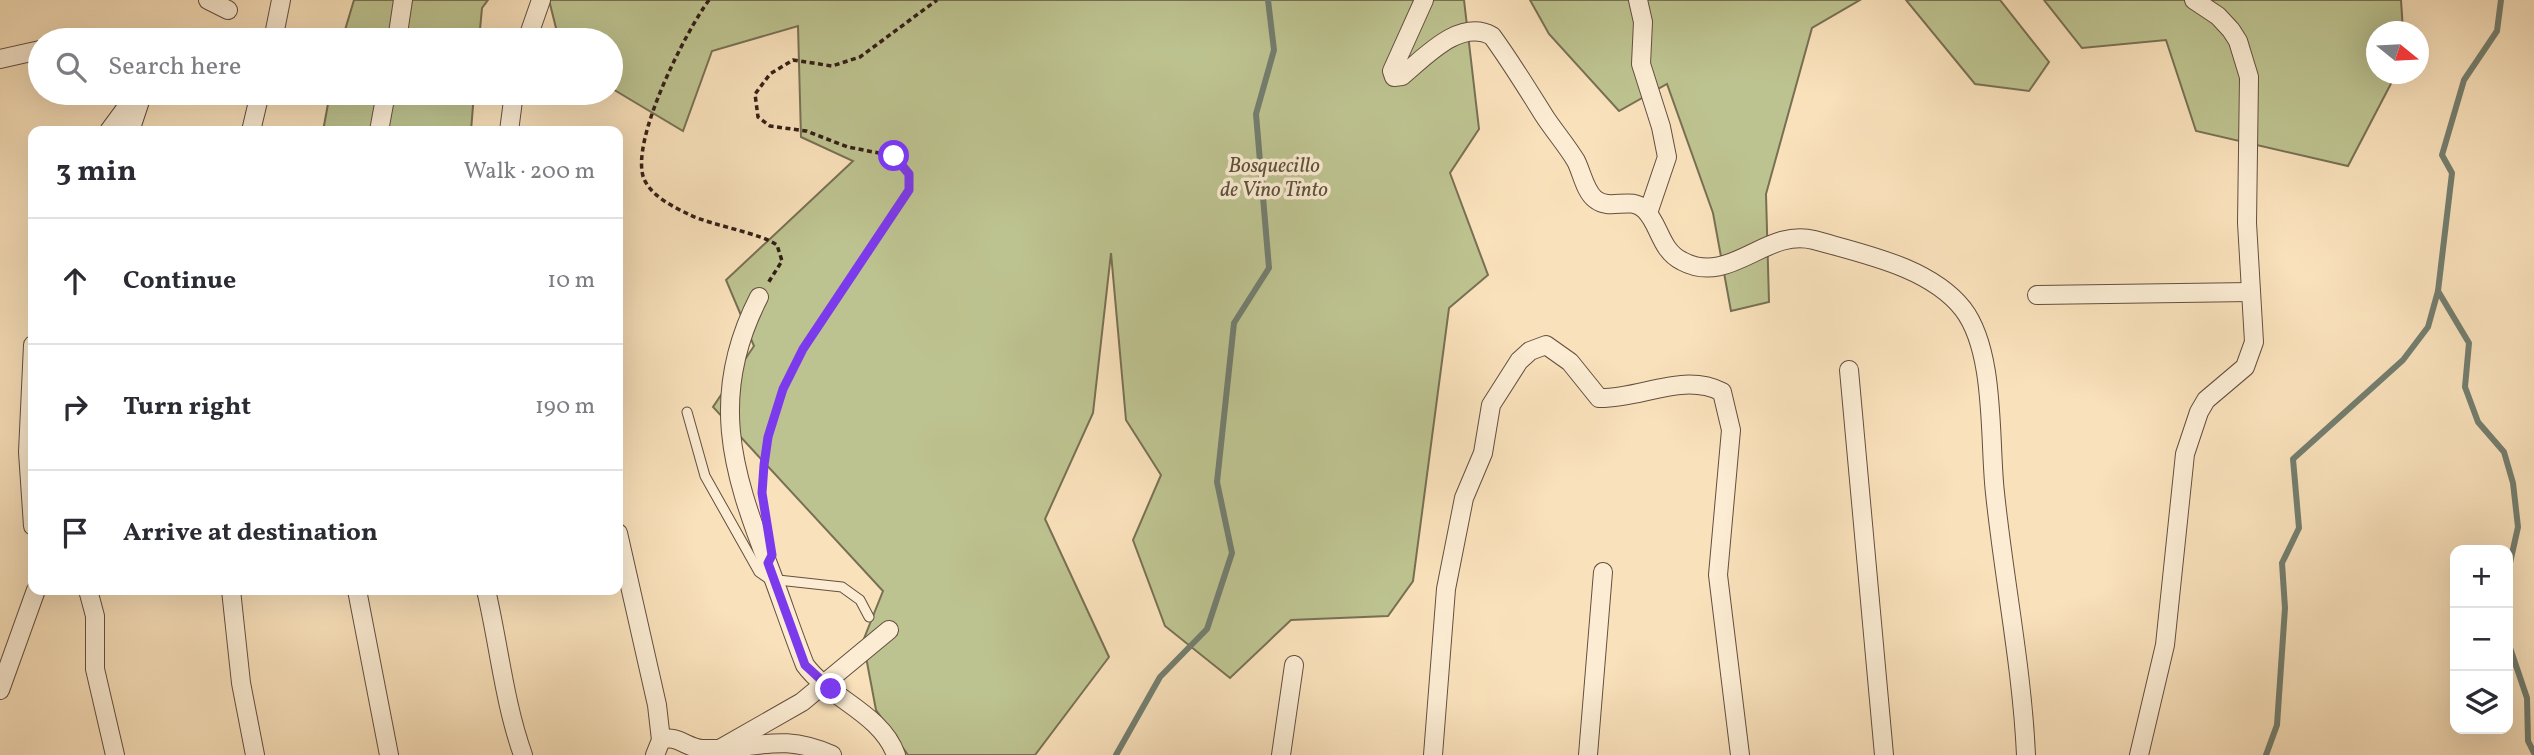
<!DOCTYPE html>
<html lang="en">
<head>
<meta charset="utf-8">
<style>
	:root { --surface:#fff; --page:#f2f2f3; --text:#2b2b33; --muted:#7c7c81; --line:#e1e1e2 }
	body { margin:0; font-family:Vollkorn,serif; background:var(--page); color:var(--text) }
	.controls { position:absolute; right:21px; bottom:21px; display:grid; overflow:hidden; border-radius:14px; box-shadow:0 7px 28px #0002 }
	.controls button { width:63px; height:63px; display:grid; place-items:center; padding:0; border:0; border-bottom:2px solid var(--line); background:var(--surface); color:var(--text); font:35px sans-serif }
	.compass { position:absolute; left:2366px; top:21px; width:63px; height:63px; border-radius:50%; background:var(--surface); box-shadow:0 7px 28px #0002; rotate:108deg }
	.stop { position:absolute; width:21px; height:21px; margin:-16px; border:5px solid #7c3aed; border-radius:50%; background:#fff }
	.stop.end { background:#7c3aed; border-color:#fff; box-shadow:0 2px 7px #0008 }
	.list { margin:0; padding:0; list-style:none }
	h2 { display:flex; justify-content:space-between; align-items:center; height:91px; margin:0; padding:0 28px; font-size:30px }
	h2 small { font-size:23px; font-weight:400; color:var(--muted) }
	.list li { display:grid; grid-template-columns:46px 1fr auto; gap:21px; align-items:center; box-sizing:border-box; height:126px; padding:0 28px; border-top:2px solid var(--line) }
	.list b { display:block; font-size:26px; white-space:nowrap }
	.list em { font-size:23px; font-style:normal; color:var(--muted) }
	.icon { flex:none; width:38px; height:38px; fill:none; stroke:currentColor; stroke-width:2; stroke-linecap:round; stroke-linejoin:round }
	.map { position:relative; flex:none; width:2534px; height:755px; overflow:hidden }
	.search { position:absolute; background:var(--surface); box-shadow:0 7px 28px #0002; left:28px; top:28px; width:595px; height:77px; display:flex; align-items:center; gap:18px; box-sizing:border-box; padding:0 24px; border-radius:38px; color:var(--muted); font-size:26px }
	.panel { position:absolute; background:var(--surface); box-shadow:0 7px 28px #0002; left:28px; top:126px; width:595px; height:469px; border-radius:14px }
	.map>svg:first-child { display:block }
</style>
</head>
<body>
<div class="map">
<svg width="2534" height="755" viewBox="0 0 2534 755">
	<rect width="100%" height="100%" fill="#f9e1bb"/>
	<filter id="stains"><feTurbulence type="fractalNoise" baseFrequency=".00286" numOctaves="4"/><feColorMatrix values="0 0 0 0 .2 0 0 0 0 .09 0 0 0 0 .02 0 0 0 .5 -.17"/></filter>
	<radialGradient id="worn" r=".72"><stop offset=".6" stop-color="#630" stop-opacity="0"/><stop offset="1" stop-color="#630" stop-opacity=".3"/></radialGradient>
	<g fill="#bdc390" stroke="#787054" stroke-width="2">
		<path d="M354 0H488L482 8 479 40H342Z"/>
		<path d="M549 0H1464L1479 129 1450 173 1488 275 1449 308 1413 581 1388 616 1291 620 1230 678 1165 626 1133 540 1161 475 1126 420 1111 253 1093 413 1045 519 1109 657 1035 755H908L876 710 863 641 883 591 713 407 754 346 726 280 853 161 801 137 798 26 712 51 683 131 611 88V40H559Z"/>
		<path d="M1530 0H1860L1812 28 1766 194 1769 302 1731 311 1713 213 1667 84 1619 111 1549 34Z"/>
		<path d="M1906 0H2000L2049 62 2029 91 1975 84Z"/>
		<path d="M2044 0H2401L2403 31 2376 32V74H2396L2348 166 2196 131 2166 40 2082 48Z"/>
		<path d="M330 93H474L471 131H323Z"/>
	</g>
	<g fill="none" stroke-linecap="round" stroke-linejoin="round">
		<g stroke="#737e6f" stroke-width="6">
			<path d="M2438 291 2469 343 2465 387 2478 422 2504 452 2513 483 2518 527 2508 572"/>
			<path d="M2508 642 2527 698 2528 741 2534 753"/>
			<path d="M1116 755 1160 677 1207 629 1232 553 1217 482 1234 323 1269 268 1256 114 1274 50 1268 0"/>
			<path d="M2266 755 2277 725 2285 608 2282 563 2299 528 2293 459 2403 360 2428 327 2438 291 2452 173 2442 155 2464 80 2497 31 2501 0"/>
		</g>
		<defs>
			<path id="lane" d="M687 412 705 476 759 572 769 579 842 587 860 600 869 617"/>
			<g id="street">
				<path d="M208 0 228 10"/>
				<path d="M1424 0 1392 71 1394 77 1402 76C1425 57 1460 18 1492 36 1511 62 1528 90 1545 117 1555 132 1567 146 1576 161 1582 173 1585 191 1595 199 1611 212 1630 195 1645 210 1660 225 1660 250 1682 261 1730 287 1766 227 1814 240 1863 254 1930 267 1963 309 1996 352 1989 441 1995 493 2004 580 2022 667 2026 755"/>
				<path d="M1638 0 1643 22 1641 64 1661 127 1667 157 1648 213"/>
				<path d="M85 40H98"/>
				<path d="M273 40 281 0"/>
				<path d="M397 40 403 0"/>
				<path d="M527 40 541 0"/>
				<path d="M0 59 40 50"/>
				<path d="M109 131 137 93"/>
				<path d="M130 131 142 95"/>
				<path d="M251 131 260 93"/>
				<path d="M379 131 386 93"/>
				<path d="M509 131 514 93"/>
				<path d="M2037 295 2251 292"/>
				<path d="M759 297C709 394 731 469 768 564 781 598 792 632 805 665 830 699 881 713 896 755"/>
				<path d="M33 345 28 452 33 526"/>
				<path d="M1849 370 1884 755"/>
				<path d="M618 533 657 705 661 740 655 755"/>
				<path d="M88 590 95 616V669L115 755"/>
				<path d="M231 590 241 683 255 755"/>
				<path d="M357 590 389 755"/>
				<path d="M486 590C499 645 504 702 523 755"/>
				<path d="M0 690 36 590"/>
				<path d="M661 740C676 734 687 748 702 749 755 751 778 731 832 755"/>
				<path d="M709 755 802 702 889 630"/>
				<path d="M1281 755 1294 665"/>
				<path d="M1433 755 1446 589 1464 498 1483 453 1491 405 1519 361 1530 351 1546 345 1570 362 1599 398C1641 399 1683 372 1722 392L1731 430 1718 575 1740 755"/>
				<path d="M1588 755 1603 572"/>
				<path d="M2139 755 2165 645 2185 454 2199 412 2206 400 2245 367 2254 342 2247 223 2249 77 2238 41 2231 30 2218 16 2194 0"/>
			</g>
		</defs>
		<use href="#lane" stroke="#644f40" stroke-width="11"/>
		<use href="#street" stroke="#644f40" stroke-width="20"/>
		<g stroke="#321e17" stroke-width="3.5" stroke-dasharray="5 3.5" stroke-linecap="butt">
			<path d="M709 0C686 31 629 142 644 179 652 197 674 207 690 215 714 226 760 233 777 245L782 261 768 283"/>
			<path d="M763 489 768 437 792 369 905 197 909 174 894 156 848 147 806 131 770 126 758 117 755 94 770 74 793 60 832 66 860 57 937 0"/>
		</g>
		<use href="#lane" stroke="#fbecd3" stroke-width="9"/>
		<use href="#street" stroke="#fbecd3" stroke-width="18"/>
	</g>
	<g fill="none" stroke-linecap="round" stroke-linejoin="round">
		<path stroke="#7c3aed" stroke-width="9" d="M831 689 805 665 768 563 772 555 762 493 764 465 768 437 783 389 803 349 909 190V174L894 156"/>
	</g>
	<g text-anchor="middle" dominant-baseline="central" stroke-width="7" stroke-linejoin="round" paint-order="stroke">
		<g font-size="21" font-style="italic" fill="#5c503b" stroke="#fbecd3">
			<text x="1274" y="166">Bosquecillo<tspan x="1274" dy="24">de Vino Tinto</tspan></text>
		</g>
	</g>
	<rect width="100%" height="100%" filter="url(#stains)"/>
	<rect width="100%" height="100%" fill="url(#worn)"/>
</svg>
<div class="controls">
<button>+</button>
<button>−</button>
<button><svg class="icon" aria-label="layers" viewBox="0 0 24 24"><path d="M12 4l9 5-9 5-9-5zM3 14l9 5 9-5"/></svg></button>
</div>
<svg class="compass" viewBox="-18 -18 36 36"><path d="M0-13l5 13h-10z" fill="#e53935"/><path d="M0 13l5-13h-10z" fill="#7c7c81"/></svg>
<div class="stop" style="left:894px;top:156px"></div>
<div class="stop end" style="left:831px;top:689px"></div>
<div class="search"><svg class="icon" aria-label="search" viewBox="0 0 24 24"><circle cx="10" cy="10" r="6"/><path d="M15 15l6 6"/></svg>Search here</div>
<section class="panel">
<h2>3 min<small>Walk · 200 m</small></h2>
<ul class="list">
<li><svg class="icon" aria-label="ahead" viewBox="0 0 24 24"><path d="M12 20V5M6 11l6-6 6 6"/></svg><div><b>Continue</b></div><em>10 m</em></li>
<li><svg class="icon" aria-label="right" viewBox="0 0 24 24"><path d="M7 20v-9h11M14 6l5 5-5 5"/></svg><div><b>Turn right</b></div><em>190 m</em></li>
<li><svg class="icon" aria-label="arrive" viewBox="0 0 24 24"><path d="M6 21V4h12l-3 4 3 4H6"/></svg><div><b>Arrive at destination</b></div></li>
</ul>
</section>
</div>
</body>
</html>
